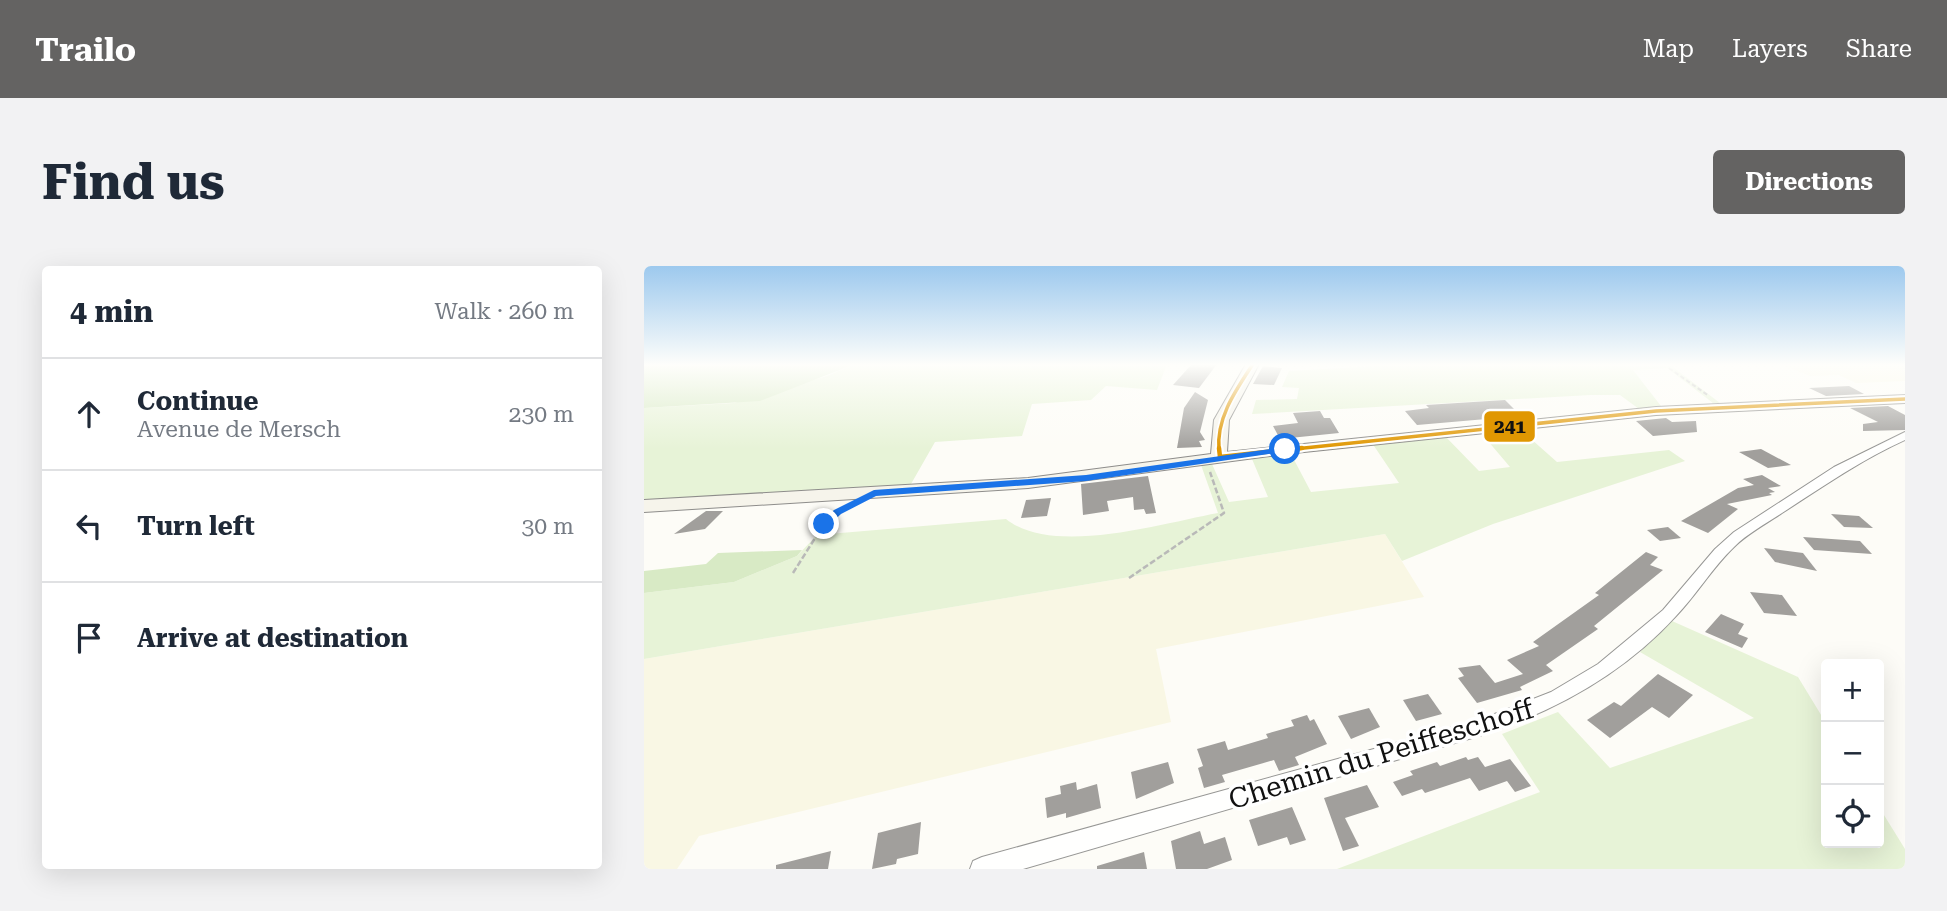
<!DOCTYPE html>
<html lang="en">
<head>
<meta charset="utf-8">
<style>
	:root { --surface:#fff; --page:#f2f2f3; --text:#1f2937; --muted:#747a83; --line:#e0e1e3; --accent:#646362 }
	body { margin:0; font-family:"Roboto Serif",serif; background:var(--page); color:var(--text) }
	.controls { position:absolute; right:21px; bottom:21px; display:grid; overflow:hidden; border-radius:7px; box-shadow:0 7px 28px #0002 }
	.controls button { width:63px; height:63px; display:grid; place-items:center; padding:0; border:0; border-bottom:2px solid var(--line); background:var(--surface); color:var(--text); font:35px sans-serif }
	.stop { position:absolute; width:21px; height:21px; margin:-16px; border:5px solid #1a73e8; border-radius:50%; background:#fff }
	.stop.end { background:#1a73e8; border-color:#fff; box-shadow:0 2px 7px #0008 }
	.list { margin:0; padding:0; list-style:none }
	h2 { display:flex; justify-content:space-between; align-items:center; height:91px; margin:0; padding:0 28px; font-size:30px }
	h2 small { font-size:23px; font-weight:400; color:var(--muted) }
	.list li { display:grid; grid-template-columns:46px 1fr auto; gap:21px; align-items:center; box-sizing:border-box; height:112px; padding:0 28px; border-top:2px solid var(--line) }
	.list b { display:block; font-size:26px; white-space:nowrap }
	.list p { margin:0; font-size:23px; white-space:nowrap; color:var(--muted) }
	.list em { font-size:23px; font-style:normal; color:var(--muted) }
	.icon { flex:none; width:38px; height:38px; fill:none; stroke:currentColor; stroke-width:2; stroke-linecap:round; stroke-linejoin:round }
	.map { position:relative; flex:none; width:1261px; height:603px; overflow:hidden; border-radius:7px }
	header { display:flex; align-items:center; gap:42px; box-sizing:border-box; height:98px; padding:0 35px; background:var(--accent); color:#fff }
	header strong { font-size:33px }
	nav { display:flex; gap:38px; margin-inline-start:auto; font-size:24px }
	.intro { display:flex; align-items:center; justify-content:space-between; box-sizing:border-box; height:168px; padding:0 42px }
	h1 { margin:0; font-size:49px }
	.button { padding:18px 32px; border-radius:7px; background:var(--accent); color:#fff; font-size:24px; font-weight:700 }
	main { display:flex; gap:42px; padding:0 42px }
	aside { flex:1; background:var(--surface); border-radius:7px; box-shadow:0 7px 28px #0002 }
	.map>svg:first-child { display:block }
</style>
</head>
<body>
<header>
<strong>Trailo</strong>
<nav><a>Map</a><a>Layers</a><a>Share</a></nav>
</header>
<div class="intro"><h1>Find us</h1><a class="button">Directions</a></div>
<main>
<aside>
<h2>4 min<small>Walk · 260 m</small></h2>
<ul class="list">
<li><svg class="icon" aria-label="ahead" viewBox="0 0 24 24"><path d="M12 20V5M6 11l6-6 6 6"/></svg><div><b>Continue</b><p>Avenue de Mersch</p></div><em>230 m</em></li>
<li><svg class="icon" aria-label="left" viewBox="0 0 24 24"><path d="M17 20v-9H6M10 6l-5 5 5 5"/></svg><div><b>Turn left</b></div><em>30 m</em></li>
<li><svg class="icon" aria-label="arrive" viewBox="0 0 24 24"><path d="M6 21V4h12l-3 4 3 4H6"/></svg><div><b>Arrive at destination</b></div></li>
</ul>
</aside>
<div class="map">
<svg width="1261" height="603" viewBox="0 0 1261 603">
	<rect width="100%" height="100%" fill="#fdfcf7"/>
	<g fill="#f9f7e4">
		<path d="M1136 98H1261V115L1212 117 1195 109 1166 110Z"/>
		<path d="M741 268 780 331 512 383 527 456 55 570 33 603H0V393Z"/>
	</g>
	<g fill="#e7f3d7">
		<path d="M211 98H523L513 124 462 120 447 134 388 138 378 170 291 176 267 218 304 216 301 223 0 240V142L90 137 183 110Z"/>
		<path d="M769 98H1025L1076 137H1069L1023 102 989 104 1017 140 995 143 976 129H946L608 148 612 134 653 133 655 122 638 121 645 105Z"/>
		<path d="M877 164 913 196 1025 184 1041 195 849 258 758 295 741 268 0 393V327L90 316 153 290 173 269 362 253C409 291 519 257 574 247L557 199 568 198 585 236 624 231 608 193 647 188 667 226 755 217 728 177 801 170 835 205 866 201 838 168Z"/>
		<path d="M1028 355 1154 411 1182 457V577H1235V541L1261 583V603H693L896 526 858 468 914 446 966 502 1110 452 996 386Z"/>
	</g>
	<g fill="#d8eac5">
		<path d="M0 98H211L116 135 0 142Z"/>
		<path d="M158 284 153 290 90 316 0 327V305L62 298 74 287Z"/>
	</g>
	<g fill="#a19f9c">
		<path d="M573 98 555 122 529 119 547 99Z"/>
		<path d="M619 100 638 102 630 119 609 118Z"/>
		<path d="M1205 120 1220 128 1182 130 1165 122Z"/>
		<path d="M551 126 564 134 556 166 561 174 555 175 558 181 533 182 540 142Z"/>
		<path d="M861 134 877 150 773 159 761 145 785 142 782 139Z"/>
		<path d="M1244 140 1261 149V164L1219 165V158L1234 156 1206 142Z"/>
		<path d="M676 145 680 152H686L695 167 636 173 629 160 654 157 649 147Z"/>
		<path d="M1022 152 1028 156 1052 155 1053 166 1009 170 992 155Z"/>
		<path d="M1117 183 1147 199 1124 202 1095 186Z"/>
		<path d="M1118 209 1137 220 1124 222 1131 226 1125 227 1128 229 1083 238 1094 243 1064 267 1037 255 1094 222 1110 219 1099 213Z"/>
		<path d="M504 210 512 247 502 248 500 243 490 244 489 231 463 235 465 245 439 249 437 218Z"/>
		<path d="M407 232 403 250 377 252 382 234Z"/>
		<path d="M62 245H79L61 263 30 268Z"/>
		<path d="M1187 248 1215 250 1229 262 1200 261Z"/>
		<path d="M1024 261 1037 272 1016 275 1003 264Z"/>
		<path d="M1159 271 1216 275 1228 288 1170 284Z"/>
		<path d="M1120 282 1159 287 1173 305 1131 296Z"/>
		<path d="M1002 286 1014 291 1006 299 1019 304 950 360 954 363 902 399 909 405 876 421 878 424 833 437 814 412 820 410 814 402 836 399 851 417 879 408 863 394 895 380 889 376 955 329 951 327Z"/>
		<path d="M1106 326 1138 329 1153 350 1120 347Z"/>
		<path d="M1077 348 1100 358 1094 368 1104 372 1098 382 1061 366Z"/>
		<path d="M1014 408 1049 429 1025 452 1008 441 966 472 943 454 970 436 977 440Z"/>
		<path d="M784 428 798 448 772 455 759 434Z"/>
		<path d="M725 442 736 461 707 473 694 450Z"/>
		<path d="M663 449 666 455 670 453 683 478 651 491 655 499 635 505 630 494 578 509 581 516 560 522 554 502 559 500 553 483 581 475 584 484 624 472 622 468 650 460 647 454Z"/>
		<path d="M822 491 824 494 834 491 841 501 866 493 887 520 871 526 863 515 835 525 826 512 781 527 778 523 758 530 749 516 769 509 766 505 793 496 796 500Z"/>
		<path d="M524 496 530 517 492 533 487 506Z"/>
		<path d="M432 516 433 524 453 518 457 542 422 552V547L403 552 401 532 417 528 416 520Z"/>
		<path d="M723 519 735 541 701 552 715 580 699 585 680 532Z"/>
		<path d="M648 541 662 574 646 579 643 571 614 580 605 554Z"/>
		<path d="M277 556 274 588 253 593 252 598 228 603 234 567Z"/>
		<path d="M556 565 560 578 581 571 588 594 563 603H532L527 575Z"/>
		<path d="M187 585 184 603H132V599Z"/>
		<path d="M500 586 503 603H453V600Z"/>
	</g>
	<g fill="none" stroke-linecap="round" stroke-linejoin="round">
		<defs>
			<path id="street" d="M1261 166V174C1217 194 1178 221 1138 247 1122 258 1104 267 1090 281 1068 302 1053 328 1032 350 978 409 910 446 835 470L379 603H326L329 595 338 591 835 454 907 426 954 398 1019 344 1071 283 1090 266 1190 201Z"/>
			<path id="secondary" d="M602 98H615L585 154 583 186 1012 141 1261 129V137L1012 149 641 188 384 222 0 246V234L384 212 567 188 570 154Z"/>
		</defs>
		<use href="#street" stroke="#979795" stroke-width="2"/>
		<use href="#secondary" stroke="#8e8d8b" stroke-width="2"/>
		<path stroke="#b9b9b8" stroke-width="2" stroke-dasharray="4.5 2.5" stroke-linecap="butt" d="M1025 102 1065 130"/>
		<g stroke="#b9b9b8" stroke-width="2.5" stroke-dasharray="6 2.5" stroke-linecap="butt">
			<path d="M149 307 180 258 202 242"/>
			<path d="M485 312 580 247 566 206"/>
		</g>
		<use href="#street" fill="#fffffe" fill-rule="evenodd"/>
		<use href="#secondary" fill="#f6f4eb" fill-rule="evenodd"/>
		<defs>
			<g id="bus-1-far1">
				<path d="M575 184C572 152 592 124 609 98"/>
				<path d="M641 184 1012 145 1261 133"/>
			</g>
			<g id="bus-1">
				<path d="M575 182 576 191"/>
				<path d="M576 191 658 182"/>
			</g>
		</defs>
		<use href="#bus-1-far1" stroke="#fff" stroke-width="7"/>
		<use href="#bus-1" stroke="#fff" stroke-width="9"/>
		<use href="#bus-1-far1" stroke="#e09702" stroke-width="3.5"/>
		<use href="#bus-1" stroke="#e09702" stroke-width="4.5"/>
	</g>
	<linearGradient id="sky" x2="0" y2="1"><stop stop-color="#9dc9ee"/><stop offset="0.54" stop-color="#fefefb"/><stop offset="1" stop-color="#fefefb" stop-opacity="0"/></linearGradient>
	<rect width="1261" height="183" fill="url(#sky)"/>
	<path fill="#1a73e8" d="M641 181 644 185 442 215 232 230 197 248 183 261 174 258 190 244 230 224 442 209Z"/>
	<g text-anchor="middle" dominant-baseline="central" stroke-width="7" stroke-linejoin="round" paint-order="stroke">
		<g font-size="28" fill="#111" stroke="#fff">
			<text transform="translate(737 488) rotate(-17)">Chemin du Peiffeschoff</text>
		</g>
	</g>
	<rect stroke="#fff" stroke-width="2.5" x="839" y="144" width="53" height="33" rx="7" fill="#e09702"/>
	<g font-size="19" text-anchor="middle" font-weight="bold" fill="#111">
		<text x="866" y="167">241</text>
	</g>
</svg>
<div class="controls">
<button>+</button>
<button>−</button>
<button><svg class="icon" aria-label="locate" viewBox="0 0 24 24"><circle cx="12" cy="12" r="6"/><path d="M12 2v4M12 18v4M2 12h4M18 12h4"/></svg></button>
</div>
<div class="stop" style="left:641px;top:183px"></div>
<div class="stop end" style="left:180px;top:258px"></div>
</div>
</main>
</body>
</html>
